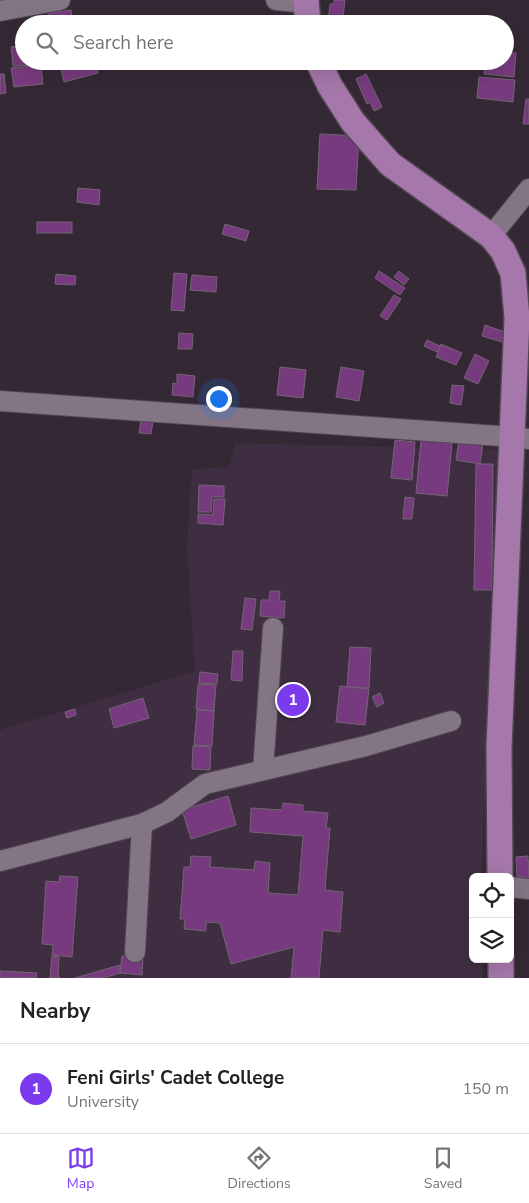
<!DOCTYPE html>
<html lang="en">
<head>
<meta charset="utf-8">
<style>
	:root { --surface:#fff; --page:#f6f6f6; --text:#222; --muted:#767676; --line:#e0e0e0; --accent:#7c3aed }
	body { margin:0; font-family:"Nunito Sans",sans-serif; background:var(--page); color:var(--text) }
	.controls { position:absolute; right:15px; bottom:15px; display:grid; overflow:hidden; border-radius:8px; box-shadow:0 5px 20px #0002 }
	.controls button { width:45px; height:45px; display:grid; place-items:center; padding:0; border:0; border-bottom:1px solid var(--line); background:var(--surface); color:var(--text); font:25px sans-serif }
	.you { position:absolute; left:218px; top:398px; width:18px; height:18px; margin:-12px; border:4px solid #fff; border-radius:50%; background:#1a73e8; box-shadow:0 0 0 8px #1a73e833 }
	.badge { display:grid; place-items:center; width:32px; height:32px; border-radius:50%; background:var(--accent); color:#fff; font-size:16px; font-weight:700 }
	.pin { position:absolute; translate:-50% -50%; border:2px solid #fff; box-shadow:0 1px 5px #0006 }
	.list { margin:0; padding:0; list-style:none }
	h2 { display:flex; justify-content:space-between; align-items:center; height:65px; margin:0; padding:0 20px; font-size:21px }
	h2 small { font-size:16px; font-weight:400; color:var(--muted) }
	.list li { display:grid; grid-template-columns:32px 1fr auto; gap:15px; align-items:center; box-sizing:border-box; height:90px; padding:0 20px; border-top:1px solid var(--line) }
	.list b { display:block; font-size:19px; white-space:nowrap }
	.list p { margin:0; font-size:16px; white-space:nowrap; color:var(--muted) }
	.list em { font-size:16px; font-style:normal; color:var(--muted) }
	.icon { flex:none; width:28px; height:28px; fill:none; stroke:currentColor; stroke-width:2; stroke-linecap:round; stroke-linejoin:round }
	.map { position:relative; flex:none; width:529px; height:978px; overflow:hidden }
	.search { position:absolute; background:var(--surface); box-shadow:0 5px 20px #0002; left:15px; right:15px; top:15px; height:55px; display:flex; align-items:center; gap:12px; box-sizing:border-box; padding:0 18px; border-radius:28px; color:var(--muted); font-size:19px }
	.sheet { height:155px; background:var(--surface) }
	nav { display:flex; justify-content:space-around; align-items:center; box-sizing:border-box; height:70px; border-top:1px solid var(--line); background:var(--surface); font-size:14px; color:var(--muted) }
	nav a { display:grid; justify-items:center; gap:2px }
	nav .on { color:var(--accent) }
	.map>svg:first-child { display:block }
</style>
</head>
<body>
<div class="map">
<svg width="529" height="978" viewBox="0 0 529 978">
	<rect width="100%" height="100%" fill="#342835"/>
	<path fill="#3f2e41" d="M235 443 501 450 481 877H473V959H482L483 978H0V730L195 671 187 547 192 469 229 467Z"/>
	<g fill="#773a7e" stroke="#736574">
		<path d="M334 0H345L343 18 336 17V22L328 21 330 4H334Z"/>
		<path d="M71 10 73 23 50 24 48 13Z"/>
		<path d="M24 45V61H41V64L13 66 11 47Z"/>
		<path d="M505 52 516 53 514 77 484 74 486 61H505Z"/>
		<path d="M59 61H95L98 73 64 82Z"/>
		<path d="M41 65 43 84 14 87 11 68Z"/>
		<path d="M0 74H4L6 93 0 94Z"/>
		<path d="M366 74 382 107 374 111 370 102 367 104 356 79Z"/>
		<path d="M479 77 515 80 513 102 477 98Z"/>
		<path d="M526 99H529V124H523Z"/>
		<path d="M320 134 359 136 356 190 317 189Z"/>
		<path d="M78 188 100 190 99 205 77 202Z"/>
		<rect x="37" y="222" width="35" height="11"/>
		<path d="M225 224 249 231 246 241 222 234Z"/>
		<path d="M379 271 405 288 400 295 375 278Z"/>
		<path d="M399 271 409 279 404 285 394 277Z"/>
		<path d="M174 273 187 274 184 311 171 310Z"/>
		<path d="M56 274 76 276 75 285 55 284Z"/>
		<path d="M192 275 217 277 216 292 190 290Z"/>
		<path d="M394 295 401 299 387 320 380 316Z"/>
		<path d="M485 325 505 332 502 342 482 336Z"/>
		<path d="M179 333 193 334 192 349H178Z"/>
		<path d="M427 340 440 346 437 352 424 346Z"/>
		<path d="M441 344 462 353 456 365 436 357Z"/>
		<path d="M475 354 489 361 478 384 464 378Z"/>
		<path d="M280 367 306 370 303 398 277 395Z"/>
		<path d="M341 367 364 371 359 401 336 397Z"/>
		<path d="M177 374 195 376 193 397 172 395 173 383 177 384Z"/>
		<path d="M452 385 464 386 461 405 450 403Z"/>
		<path d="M141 420 153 421 151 434 139 433Z"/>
		<path d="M459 439 483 443 480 464 456 460Z"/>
		<path d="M395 440 415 442 412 480 391 478Z"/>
		<path d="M421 440 452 443 447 496 416 493Z"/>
		<path d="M476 464H493L492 590H474Z"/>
		<path d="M199 485 224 486V497H212L211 512H198Z"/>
		<path d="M405 497 414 498 412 519H403Z"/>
		<path d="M214 499H225L223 525 198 523V514L213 515Z"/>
		<path d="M270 591H280L279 601H285L284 618 260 616 261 600H269Z"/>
		<path d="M245 598 256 599 252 630 241 629Z"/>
		<path d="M350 647 371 648 369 688 347 687Z"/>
		<path d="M233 651H243L242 681 231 680Z"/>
		<path d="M200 672 218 674 217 684 199 683Z"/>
		<path d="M198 684 216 685 214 711 196 709Z"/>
		<path d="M340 686 369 689 365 725 336 722Z"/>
		<path d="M380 693 384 703 377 707 372 697Z"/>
		<path d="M143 698 149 718 114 728 109 709Z"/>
		<path d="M75 709 76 715 67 718 65 712Z"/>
		<path d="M197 710 214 711 212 746 194 745Z"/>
		<path d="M193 746 211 747 210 770 192 769Z"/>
		<path d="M228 796 236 825 191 839 182 810Z"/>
		<path d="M283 803 303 805V811L328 813 326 828H330L325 890 343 892 340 932 323 930 319 978H291L294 947 231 964 220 923 206 922V931L184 929 185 919H180L184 867H190L191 856 211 857 210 867 254 870 255 861 270 863 268 893 298 895 303 836 250 832 251 808 282 810Z"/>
		<path d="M528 856V861H529V886H527V877H517L516 857Z"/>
		<path d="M60 876 78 877 72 957 52 955 53 945 42 944 46 881 59 882Z"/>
		<path d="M52 956 59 957 58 977 60 978H50Z"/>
		<path d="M122 956 143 957 142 975 120 973Z"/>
		<path d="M120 965V973L103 978H75Z"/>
		<path d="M0 971 37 973 36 978H0Z"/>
	</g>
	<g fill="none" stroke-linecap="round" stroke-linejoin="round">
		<defs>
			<g id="minor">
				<path d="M276 0 305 3"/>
				<path d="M0 11 60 0"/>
				<path d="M491 236 529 189"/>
				<path d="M0 401 513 437 529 439"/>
				<path d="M263 770 273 628"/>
				<path d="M0 861 142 824 167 812 205 784 366 746 451 721"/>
				<path d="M510 887 529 889"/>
				<path d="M135 952 142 824"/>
			</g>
			<g id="major">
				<path d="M306 0 308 24"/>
				<path d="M318 61 330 86 353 122 390 164 491 236 503 251 513 273 517 318 499 747 500 877"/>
				<path d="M501 959V978"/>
			</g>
		</defs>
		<use href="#minor" stroke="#504651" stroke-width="22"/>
		<use href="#major" stroke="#504651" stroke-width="28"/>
		<use href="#minor" stroke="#847585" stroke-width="20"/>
		<use href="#major" stroke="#a577aa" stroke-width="25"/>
	</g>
</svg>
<div class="controls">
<button><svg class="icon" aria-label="locate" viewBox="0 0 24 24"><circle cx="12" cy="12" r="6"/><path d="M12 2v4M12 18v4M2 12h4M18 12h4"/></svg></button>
<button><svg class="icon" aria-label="layers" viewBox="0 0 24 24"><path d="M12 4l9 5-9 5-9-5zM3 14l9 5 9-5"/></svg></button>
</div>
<div class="you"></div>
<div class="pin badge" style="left:293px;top:700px">1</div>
<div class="search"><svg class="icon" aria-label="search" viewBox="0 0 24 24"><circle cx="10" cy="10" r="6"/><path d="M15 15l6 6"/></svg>Search here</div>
</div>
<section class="sheet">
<h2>Nearby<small></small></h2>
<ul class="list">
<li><span class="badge">1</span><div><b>Feni Girls' Cadet College</b><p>University</p></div><em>150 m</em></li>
</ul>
</section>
<nav>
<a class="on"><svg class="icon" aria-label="map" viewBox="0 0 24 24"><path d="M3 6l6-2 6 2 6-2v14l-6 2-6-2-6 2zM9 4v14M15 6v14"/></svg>Map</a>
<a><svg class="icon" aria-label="directions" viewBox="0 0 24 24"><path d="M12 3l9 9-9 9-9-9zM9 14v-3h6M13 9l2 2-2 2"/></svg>Directions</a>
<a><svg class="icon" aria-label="saved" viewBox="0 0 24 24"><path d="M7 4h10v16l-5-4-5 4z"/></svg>Saved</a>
</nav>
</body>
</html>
